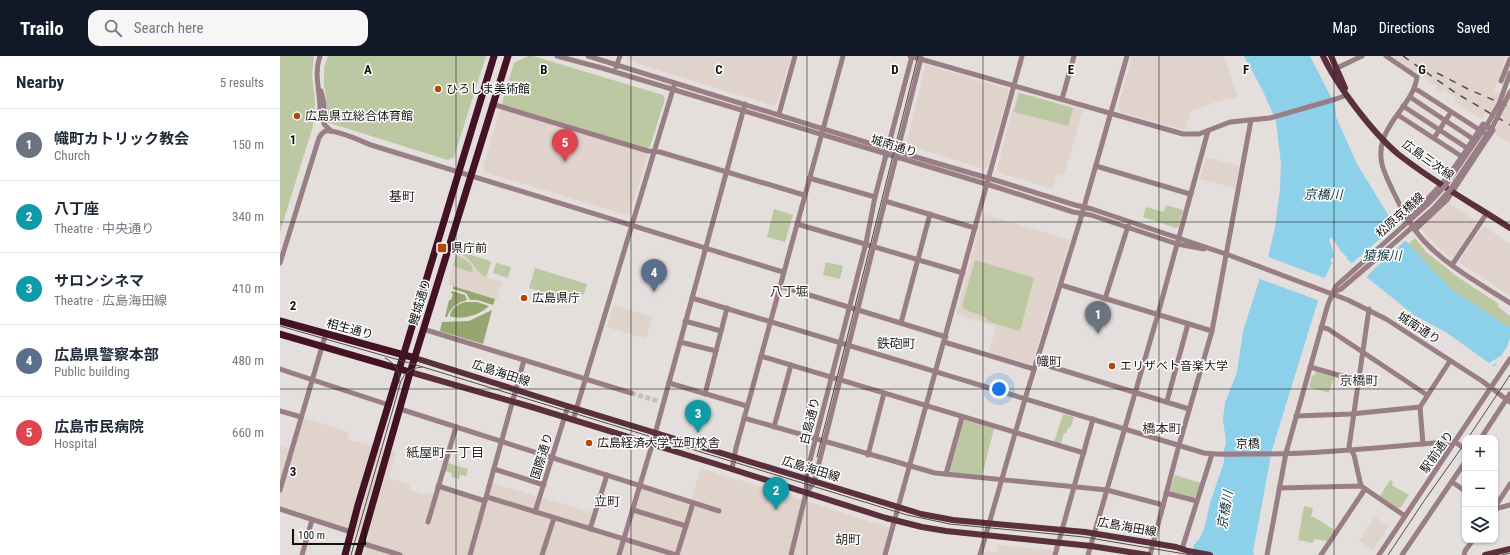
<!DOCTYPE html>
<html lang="en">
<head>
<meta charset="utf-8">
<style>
	:root { --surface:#fff; --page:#f6f6f7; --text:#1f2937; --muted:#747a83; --line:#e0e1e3; --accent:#111827 }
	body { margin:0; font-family:"Roboto Condensed","Noto Sans JP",sans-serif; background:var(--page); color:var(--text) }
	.controls { position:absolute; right:12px; bottom:12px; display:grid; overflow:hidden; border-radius:8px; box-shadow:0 1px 3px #0004 }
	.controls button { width:36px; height:36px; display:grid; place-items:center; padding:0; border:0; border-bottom:1px solid var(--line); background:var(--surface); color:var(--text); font:20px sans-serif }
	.scale { position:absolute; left:12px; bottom:10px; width:74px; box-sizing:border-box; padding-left:4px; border:2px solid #131110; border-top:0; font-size:11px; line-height:14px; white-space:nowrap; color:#131110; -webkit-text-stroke:3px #fff; paint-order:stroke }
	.you { position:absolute; left:719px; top:333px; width:14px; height:14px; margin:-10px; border:3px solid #fff; border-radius:50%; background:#1a73e8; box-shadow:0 0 0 6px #1a73e833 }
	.badge { display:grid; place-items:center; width:26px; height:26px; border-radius:50%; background:var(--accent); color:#fff; font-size:13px; font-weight:700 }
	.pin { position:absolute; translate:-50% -33px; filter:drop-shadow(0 1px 2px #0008) }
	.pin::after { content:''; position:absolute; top:21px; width:14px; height:12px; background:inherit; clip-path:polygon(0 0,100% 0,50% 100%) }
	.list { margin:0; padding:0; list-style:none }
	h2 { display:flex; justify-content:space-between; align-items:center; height:52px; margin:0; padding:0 16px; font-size:17px }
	h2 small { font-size:13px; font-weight:400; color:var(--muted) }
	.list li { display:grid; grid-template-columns:26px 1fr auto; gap:12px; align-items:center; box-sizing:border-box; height:72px; padding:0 16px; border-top:1px solid var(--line) }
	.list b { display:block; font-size:15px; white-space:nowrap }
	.list p { margin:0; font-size:13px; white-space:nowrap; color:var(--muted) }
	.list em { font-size:13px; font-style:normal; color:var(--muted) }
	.icon { flex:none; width:22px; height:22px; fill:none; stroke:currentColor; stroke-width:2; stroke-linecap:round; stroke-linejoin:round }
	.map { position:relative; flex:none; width:1230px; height:499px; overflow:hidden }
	header { display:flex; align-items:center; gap:24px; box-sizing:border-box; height:56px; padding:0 20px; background:var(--accent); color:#fff }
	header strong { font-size:19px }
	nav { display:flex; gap:22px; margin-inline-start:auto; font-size:14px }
	.search { width:280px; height:36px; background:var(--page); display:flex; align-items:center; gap:10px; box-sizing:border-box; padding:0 14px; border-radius:12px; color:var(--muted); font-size:15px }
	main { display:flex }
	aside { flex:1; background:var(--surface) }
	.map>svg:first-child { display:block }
</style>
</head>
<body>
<header>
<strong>Trailo</strong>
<div class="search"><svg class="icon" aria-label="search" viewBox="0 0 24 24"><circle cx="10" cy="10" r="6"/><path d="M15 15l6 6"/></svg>Search here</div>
<nav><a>Map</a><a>Directions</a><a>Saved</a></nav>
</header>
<main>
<aside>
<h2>Nearby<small>5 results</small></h2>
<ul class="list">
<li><span class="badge" style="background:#6b7280">1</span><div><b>幟町カトリック教会</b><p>Church</p></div><em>150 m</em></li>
<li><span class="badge" style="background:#0f9aa8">2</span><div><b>八丁座</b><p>Theatre · 中央通り</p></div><em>340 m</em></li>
<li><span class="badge" style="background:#0f9aa8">3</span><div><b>サロンシネマ</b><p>Theatre · 広島海田線</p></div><em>410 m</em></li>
<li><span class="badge" style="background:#5c6f8a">4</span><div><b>広島県警察本部</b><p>Public building</p></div><em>480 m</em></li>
<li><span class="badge" style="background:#e0444e">5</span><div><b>広島市民病院</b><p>Hospital</p></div><em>660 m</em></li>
</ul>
</aside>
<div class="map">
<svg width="1230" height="499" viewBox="0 0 1230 499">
	<rect width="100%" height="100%" fill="#e4dfdc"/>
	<g fill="#dfd3cc">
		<path d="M346 0H511L497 48 494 50 349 5Z"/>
		<path d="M852 0H944L958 42 942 44 911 55 905 74 840 56 838 52Z"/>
		<path d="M1112 0H1226L1214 35 1230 39V87L1215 78V73L1219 66 1206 57 1202 63 1174 45 1176 42 1163 34 1161 36 1156 32 1157 30 1142 20 1143 18 1136 14 1135 16Z"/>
		<path d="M647 9 728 33 729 35 707 111 704 113 630 90 627 86 645 10Z"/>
		<path d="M739 36 803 54 784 120 777 118 773 133 719 117 717 113 737 37Z"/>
		<path d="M220 53 365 96 367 100 350 157 347 159 204 116 203 111Z"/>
		<path d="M926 101 959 110 955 132 920 123Z"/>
		<path d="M1169 147 1196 165V167L1174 201H1170L1157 190 1141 173Z"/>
		<path d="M703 158 790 184 752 307 750 308 709 296 716 271 676 258Z"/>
		<path d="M1205 171 1230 188V240L1179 206 1201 173Z"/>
		<path d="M178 195 210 205 211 207 206 221 222 226 217 243 168 228Z"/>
		<path d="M334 249 373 261 366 283 327 271Z"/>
		<path d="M23 362 69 376 67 383 116 396 109 422 130 429 129 434 146 439 147 437 154 439 157 430 204 445 209 426 313 457 309 472 345 483 361 431 410 447 421 412 611 472 603 499H84L88 480 0 453V390L10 393Z"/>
		<path d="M1095 461 1109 470 1093 494 1079 485Z"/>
		<path d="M718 489 771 494 773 496V499H704L706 494 717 497Z"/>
	</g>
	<g fill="#bbc8a1">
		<path d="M0 0H34L32 18 35 46 33 70 0 176Z"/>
		<path d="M48 0H206L174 101 168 104 46 66 47 48 44 29V12Z"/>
		<path d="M248 0H253L383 39 385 43 370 91 367 92 223 49 222 47 234 7Z"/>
		<path d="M739 37 793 52 788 70 734 56Z"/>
		<path d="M886 149 903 154 899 170 896 172 863 161 866 151 884 156Z"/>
		<path d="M494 153 513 159 505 186 487 181Z"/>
		<path d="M1135 182 1146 196 1179 222 1219 248 1217 250 1230 260V272L1171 233 1128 188Z"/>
		<path d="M178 195 210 205 211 207 206 221C194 216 193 202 177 196Z"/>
		<path d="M176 199C183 202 193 207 193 215L190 216 173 210Z"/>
		<path d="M695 204 755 222H754L740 275 706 265 707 262 686 254 682 250Z"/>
		<path d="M546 206 563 210 560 223 543 219Z"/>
		<path d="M216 207 231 211 228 222 213 217Z"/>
		<path d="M255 212 307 228 304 238 289 245 249 232Z"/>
		<path d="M1036 315 1054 320 1049 337 1029 331 1032 319 1034 320Z"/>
		<path d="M783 358 794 361 791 371 788 372 786 377H784L781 388 774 386Z"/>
		<path d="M685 364 714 373 702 420 670 417 669 414 683 365Z"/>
		<path d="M168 407 188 413 186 420 180 419 179 423 171 421 172 417 165 415Z"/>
		<path d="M895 419 921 427 916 441 913 442 892 436 890 434Z"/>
		<path d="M1110 424 1113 426 1112 429 1129 439 1121 451 1118 452 1100 440Z"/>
		<path d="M1024 450 1033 452 1031 461H1034L1054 474 1047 485 1034 483 1033 487 1018 484Z"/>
	</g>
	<g fill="#96a671">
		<path d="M173 230 215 243 213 249 197 244H190L186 237 173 233Z"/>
		<path d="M172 235 185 239 187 244C177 247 171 251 167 261H165L169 244H171L173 238 171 237Z"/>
		<path d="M185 246H197L209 250C201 258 182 265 170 260 170 253 178 248 185 246Z"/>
		<path d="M212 254 203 288 160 275 162 266 189 265Z"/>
	</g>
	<path fill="#8dd0e9" d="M964 0H1030L1055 49 1056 61 1077 108 1115 170 1124 183 1171 233 1230 272V322L1167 277 1134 259 1084 219 1067 203V201C1060 196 1057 188 1051 181L1049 183 1054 198H1053L1054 200 1050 204 1052 207 1045 222 992 394 973 496 974 499H912L914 489 920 482 924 473 930 447 944 406V394L946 387 943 363 945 347 957 316 963 275 979 225 988 201 995 172 1000 133 1001 108 996 65 982 33Z"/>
	<g fill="#e4dfdc">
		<path d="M1116 169 1127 183 1095 212 1085 223 1070 209Z"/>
		<path d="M986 200 1047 223 1044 225 1040 241V245L978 222 981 220Z"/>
		<path d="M1230 281V324L1213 312 1217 307 1210 310 1207 308 1221 300 1227 291Z"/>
	</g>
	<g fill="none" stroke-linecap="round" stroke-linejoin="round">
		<path stroke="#c5c0bd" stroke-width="5" stroke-dasharray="5 2.5" stroke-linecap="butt" d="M351 337 378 345"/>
		<g stroke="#997e85" stroke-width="5">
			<path d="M40 0C33 19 41 37 40 56"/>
			<path d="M277 0 322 12 716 131 793 156 811 159 897 188 924 193"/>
			<path d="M308 0 608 93 718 125 795 149 812 153 946 198 1068 244 1106 263 1202 325 1230 346"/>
			<path d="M630 0 903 78H919L950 66 990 62 1056 43 1067 39"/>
			<path d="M1106 0 1137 21C1134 45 1110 61 1103 84 1097 103 1104 116 1112 133 1121 152 1130 170 1144 185 1168 211 1201 228 1230 247"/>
			<path d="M336 11 340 0"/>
			<path d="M1057 12 1082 0"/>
			<path d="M1221 25 1230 3"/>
			<path d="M41 35 44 47V68L51 75"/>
			<path d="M1130 41 1193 83"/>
			<path d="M782 43 794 0"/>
			<path d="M212 48 368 95 380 96 524 139"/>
			<path d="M1123 50 1187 92"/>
			<path d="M499 58 515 0"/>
			<path d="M1118 59 1181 100"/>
			<path d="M1154 82 1171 56"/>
			<path d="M816 110 910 138"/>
			<path d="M529 122 595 141"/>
			<path d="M605 145 695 172"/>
			<path d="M1127 162C1142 149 1156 135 1168 120 1181 103 1192 85 1203 68L1213 74 1209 80 1139 35 1135 33"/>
			<path d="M517 168 683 217"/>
			<path d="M1135 174 1167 144 1209 80"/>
			<path d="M0 207 39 82C41 79 42 76 46 75 55 73 81 85 91 89L503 216"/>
			<path d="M1172 209 1207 157"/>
			<path d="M781 229 932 275"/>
			<path d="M500 230 666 281"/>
			<path d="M1052 237 1061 233 1096 203"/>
			<path d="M412 242 924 397C941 399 959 398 976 398 1040 398 1102 391 1166 386H1175L1185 393"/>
			<path d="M825 243 848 170"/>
			<path d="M405 265 441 275"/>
			<path d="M621 267 650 158"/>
			<path d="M1041 271 1048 273 1147 339"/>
			<path d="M143 273 351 337"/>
			<path d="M400 286 436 295"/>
			<path d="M664 286 754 313"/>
			<path d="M481 300 804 397"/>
			<path d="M756 306 909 353"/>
			<path d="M1030 311 1079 325"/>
			<path d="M0 313 109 349"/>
			<path d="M389 327 467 350"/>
			<path d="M425 338 447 252"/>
			<path d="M887 345 908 268"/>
			<path d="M120 353 439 455"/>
			<path d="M0 355 21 361"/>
			<path d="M1016 360 1071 358 1140 351"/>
			<path d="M464 362 655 417 827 434 883 449"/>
			<path d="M293 364 394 30"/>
			<path d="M494 371 511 309"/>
			<path d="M1201 382 1230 338"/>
			<path d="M1143 388 1140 351 1170 305"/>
			<path d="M588 399 604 337"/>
			<path d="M214 413 264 429"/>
			<path d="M452 413 456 392 563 0"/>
			<path d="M666 418 682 361"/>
			<path d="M1172 426 1185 435"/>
			<path d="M158 430 205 445"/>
			<path d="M1081 430 1074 399 1069 391 1089 253"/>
			<path d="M999 432 1081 430 1125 460"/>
			<path d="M0 434 46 277"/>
			<path d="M527 436 534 426 538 411 641 2"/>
			<path d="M886 437 917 445"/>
			<path d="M207 441 396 499"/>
			<path d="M1215 451 1230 428"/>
			<path d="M0 453 71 476"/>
			<path d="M1215 453 1230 449"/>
			<path d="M353 454 406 470"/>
			<path d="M255 456 288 350"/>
			<path d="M148 466 176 371"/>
			<path d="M310 473 327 419"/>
			<path d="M81 487 120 499"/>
			<path d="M902 493 932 398"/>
			<path d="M22 499 32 464"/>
			<path d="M190 499 244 304"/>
			<path d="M262 499 274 462"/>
			<path d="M339 499 372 389 465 48"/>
			<path d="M397 499 413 447"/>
			<path d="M511 499 526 437 527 416 586 187 595 141 632 0"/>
			<path d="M605 499 742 0"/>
			<path d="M700 499 745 343 800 165 847 0"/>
			<path d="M775 499 813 363"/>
			<path d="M808 499 878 258 928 75"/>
			<path d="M870 499 899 389 932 275 971 64"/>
			<path d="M987 499 1006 397 1048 248 1056 230 1074 214"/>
			<path d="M1041 499 1085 433"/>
			<path d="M1099 499 1230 303"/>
			<path d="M1122 499 1185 406"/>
			<path d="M1184 499 1185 495 1193 484"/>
		</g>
		<g stroke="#5a303c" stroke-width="6">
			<path d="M1043 0C1057 30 1093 77 1118 98 1153 126 1193 148 1230 172"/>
			<path d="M1051 0 1065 32"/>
			<path d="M135 302 284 349 641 458 673 464 805 476 896 491 908 495 930 499"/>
			<path d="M130 316 255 352 439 409 606 462 642 471 666 475 811 490 868 499"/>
			<path d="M1205 499 1230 493"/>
		</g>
		<g stroke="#431324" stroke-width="7">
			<path d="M0 265 135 302"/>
			<path d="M0 278 130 316"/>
			<path d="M65 499 78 449 214 0"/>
			<path d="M78 499 129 320 228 0"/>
		</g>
		<g stroke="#4f4c4a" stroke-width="1">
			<path d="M0 270 133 308 627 459 670 468 804 481 911 499"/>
			<path d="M105 302C115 307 121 316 119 327"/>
			<path d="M1188 382 1230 319"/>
			<path d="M537 401 638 0"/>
			<path d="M71 499 121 325C125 316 132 312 142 311"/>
			<path d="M1108 499 1144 445 1185 387"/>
			<path d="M1222 499 1230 497"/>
		</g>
		<g stroke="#4f4c4a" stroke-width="1.5" stroke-dasharray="7 7" stroke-linecap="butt">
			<path d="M1123 0 1176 37 1230 69"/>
			<path d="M1157 17 1190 34 1230 51"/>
		</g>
		<g stroke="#997e85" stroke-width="5">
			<path d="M1096 203 1153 153 1170 134 1213 70 1230 36"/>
			<path d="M1074 214 1148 148 1165 130 1208 67 1219 48 1230 17"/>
		</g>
	</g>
	<path fill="none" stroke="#131110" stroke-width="1" stroke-opacity="0.55" d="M176 0V499M351 0V499M527 0V499M703 0V499M879 0V499M1054 0V499M0 166H1230M0 333H1230"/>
	<g fill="#ac4a0c" stroke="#fff" stroke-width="1.5">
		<circle cx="158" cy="33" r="4"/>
		<circle cx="17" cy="60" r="4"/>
		<rect x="157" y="187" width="10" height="10" rx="2"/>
		<circle cx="244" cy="242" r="4"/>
		<circle cx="832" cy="310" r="4"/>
		<circle cx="309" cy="387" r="4"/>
	</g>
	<g text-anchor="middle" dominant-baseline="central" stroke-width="3" stroke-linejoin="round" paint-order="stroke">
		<g font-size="12" fill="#131110" stroke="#fff" text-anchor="start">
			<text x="166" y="33">ひろしま美術館</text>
			<text x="25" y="60">広島県立総合体育館</text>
			<text x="171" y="192">県庁前</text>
			<text x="252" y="242">広島県庁</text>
			<text x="840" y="310">エリザベト音楽大学</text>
			<text x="317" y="387">広島経済大学 立町校舎</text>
		</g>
		<g font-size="12" fill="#131110" stroke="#fff">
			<text transform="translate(614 90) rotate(17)">城南通り</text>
			<text transform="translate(1148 104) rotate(35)">広島三次線</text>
			<text transform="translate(1120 159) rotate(-42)">松原京橋線</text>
			<text transform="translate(140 246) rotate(-73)">鯉城通り</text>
			<text transform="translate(1139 272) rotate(33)">城南通り</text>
			<text transform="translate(70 273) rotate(15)">相生通り</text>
			<text transform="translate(221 317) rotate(18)">広島海田線</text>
			<text transform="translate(530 365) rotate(-76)">白島通り</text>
			<text x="968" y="388">京橋</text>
			<text transform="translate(1157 396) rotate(-55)">駅前通り</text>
			<text transform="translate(262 400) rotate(-73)">国際通り</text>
			<text transform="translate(531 413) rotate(17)">広島海田線</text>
			<text transform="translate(847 471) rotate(10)">広島海田線</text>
		</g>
		<g font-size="13" font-style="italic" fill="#13343e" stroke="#fff">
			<text x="1043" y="138">京橋川</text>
			<text x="1102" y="199">猿猴川</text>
			<text transform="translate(945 454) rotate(-80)">京橋川</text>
		</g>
		<g font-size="13" fill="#2d2927" stroke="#fff">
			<text x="122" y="140">基町</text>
			<text x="509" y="235">八丁堀</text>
			<text x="616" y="287">鉄砲町</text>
			<text x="769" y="305">幟町</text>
			<text x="1079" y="324">京橋町</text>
			<text x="882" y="372">橋本町</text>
			<text x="165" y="396">紙屋町一丁目</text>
			<text x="327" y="445">立町</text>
			<text x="568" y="483">胡町</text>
		</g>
	</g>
	<g font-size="13" text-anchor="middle" font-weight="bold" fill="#131110" stroke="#fff" stroke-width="3" stroke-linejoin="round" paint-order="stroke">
		<text x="88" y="18">A</text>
		<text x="264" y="18">B</text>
		<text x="439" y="18">C</text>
		<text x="615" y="18">D</text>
		<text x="791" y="18">E</text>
		<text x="966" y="18">F</text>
		<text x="1142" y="18">G</text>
		<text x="13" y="88">1</text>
		<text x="13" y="254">2</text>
		<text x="13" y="420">3</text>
	</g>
</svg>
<div class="controls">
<button>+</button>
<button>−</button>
<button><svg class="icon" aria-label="layers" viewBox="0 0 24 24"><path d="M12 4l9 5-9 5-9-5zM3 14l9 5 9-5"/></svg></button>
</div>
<div class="scale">100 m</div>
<div class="you"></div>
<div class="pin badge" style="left:818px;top:278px;background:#6b7280">1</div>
<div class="pin badge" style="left:496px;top:454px;background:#0f9aa8">2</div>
<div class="pin badge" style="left:418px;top:377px;background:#0f9aa8">3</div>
<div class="pin badge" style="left:374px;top:236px;background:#5c6f8a">4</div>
<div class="pin badge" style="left:285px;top:106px;background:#e0444e">5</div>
</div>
</main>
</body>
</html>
